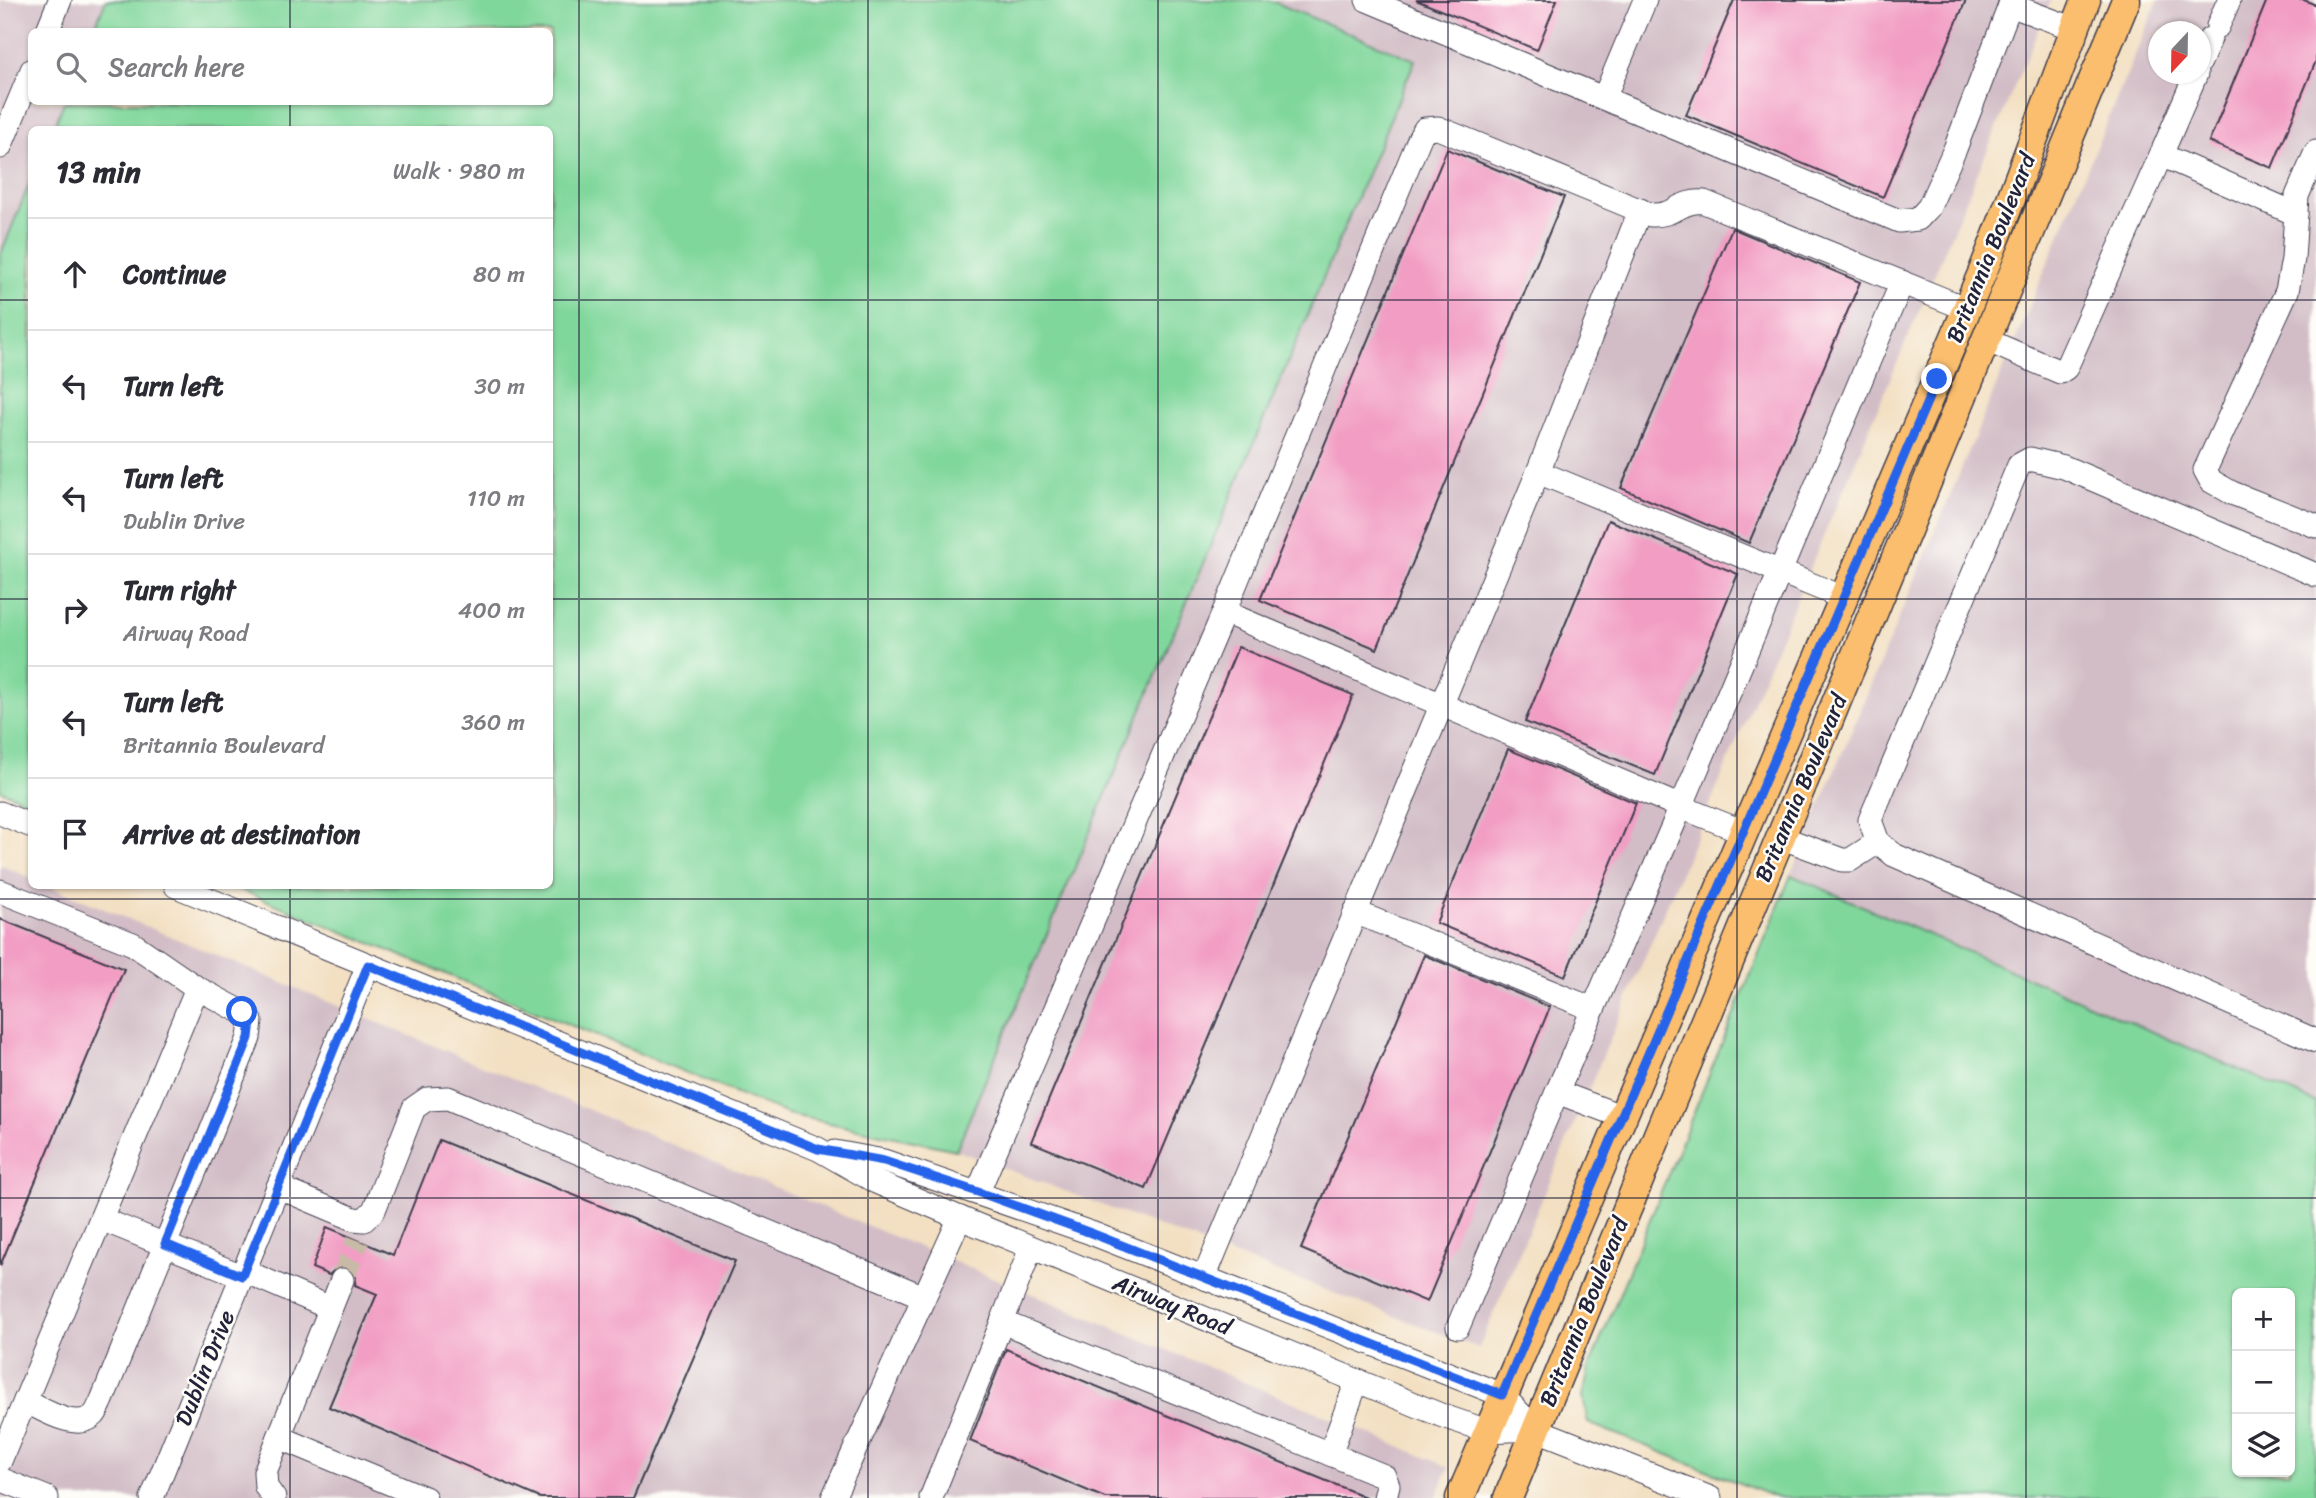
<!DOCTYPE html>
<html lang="en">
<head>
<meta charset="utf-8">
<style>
	:root { --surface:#fff; --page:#f7f7f7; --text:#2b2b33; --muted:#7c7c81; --line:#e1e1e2 }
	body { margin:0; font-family:Sriracha,sans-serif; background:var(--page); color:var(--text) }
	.controls { position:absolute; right:21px; bottom:21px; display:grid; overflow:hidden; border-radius:10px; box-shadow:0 2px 5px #0004 }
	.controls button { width:63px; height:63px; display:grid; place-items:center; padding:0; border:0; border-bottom:2px solid var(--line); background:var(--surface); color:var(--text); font:35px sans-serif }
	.compass { position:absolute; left:2148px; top:21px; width:63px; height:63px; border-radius:50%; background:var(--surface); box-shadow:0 2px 5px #0004; rotate:202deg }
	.stop { position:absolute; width:21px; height:21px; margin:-16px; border:5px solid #2563eb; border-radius:50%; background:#fff }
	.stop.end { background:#2563eb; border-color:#fff; box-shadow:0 2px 7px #0008 }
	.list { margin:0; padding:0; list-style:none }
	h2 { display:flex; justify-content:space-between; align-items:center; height:91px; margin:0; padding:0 28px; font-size:30px }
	h2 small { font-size:23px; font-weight:400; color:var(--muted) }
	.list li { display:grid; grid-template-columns:46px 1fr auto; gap:21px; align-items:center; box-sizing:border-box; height:112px; padding:0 28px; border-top:2px solid var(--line) }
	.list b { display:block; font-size:26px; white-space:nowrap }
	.list p { margin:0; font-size:23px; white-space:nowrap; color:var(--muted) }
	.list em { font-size:23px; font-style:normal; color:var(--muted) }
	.icon { flex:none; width:38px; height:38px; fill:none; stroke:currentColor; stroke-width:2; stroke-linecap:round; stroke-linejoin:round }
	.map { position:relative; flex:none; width:2316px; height:1498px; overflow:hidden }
	.search { position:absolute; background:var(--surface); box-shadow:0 2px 5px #0004; left:28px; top:28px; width:525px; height:77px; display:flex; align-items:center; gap:18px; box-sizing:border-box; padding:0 24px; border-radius:10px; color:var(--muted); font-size:26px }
	.panel { position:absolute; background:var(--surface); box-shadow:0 2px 5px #0004; left:28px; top:126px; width:525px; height:763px; border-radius:10px }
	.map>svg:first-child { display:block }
</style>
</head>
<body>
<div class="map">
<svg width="2316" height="1498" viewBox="0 0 2316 1498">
	<rect width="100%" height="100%" fill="#fdfcf7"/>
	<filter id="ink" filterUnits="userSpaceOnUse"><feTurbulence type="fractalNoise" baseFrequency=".0143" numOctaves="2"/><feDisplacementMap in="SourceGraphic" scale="14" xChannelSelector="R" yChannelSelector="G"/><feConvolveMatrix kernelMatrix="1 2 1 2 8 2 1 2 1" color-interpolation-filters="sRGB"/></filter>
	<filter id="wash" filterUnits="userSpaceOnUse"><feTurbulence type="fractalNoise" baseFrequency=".00686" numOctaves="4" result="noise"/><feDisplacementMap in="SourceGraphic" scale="28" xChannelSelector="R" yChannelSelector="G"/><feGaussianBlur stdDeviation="1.57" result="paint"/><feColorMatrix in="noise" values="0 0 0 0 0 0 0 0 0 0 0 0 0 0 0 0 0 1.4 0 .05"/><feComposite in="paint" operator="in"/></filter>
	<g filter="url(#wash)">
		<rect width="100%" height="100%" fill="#f3e0c3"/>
		<g fill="#d2bdc6" fill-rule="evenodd">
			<path d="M0 0H106L93 31 32 32V102H64L53 129 32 130 31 180 0 256Z"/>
			<path d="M1269 0H2051L1479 1348 956 1150 1415 61Z"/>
			<path d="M2158 0H2316V1103L1791 875ZM2158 32H2200V74H2158Z"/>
			<path d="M0 865 31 878 32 886H49L1449 1467 1436 1498H0Z"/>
		</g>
		<g fill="#80d79b" stroke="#517c6b" stroke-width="2" fill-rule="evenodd">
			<path d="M106 0H1269L1415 60 956 1150 787 1114 231 886H550V130L53 129 64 102H550V32L93 31Z"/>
			<path d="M31 180 32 803H31L0 790V256Z"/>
			<path d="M1791 875 2316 1103V1498H1777L1588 1423 1583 1397 1589 1368ZM2237 1293H2290V1472H2237Z"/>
		</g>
		<g id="blocks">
			<g fill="#f29ec4">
				<path d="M1416 0H1557L1537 50Z"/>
				<path d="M1734 0H1966L1883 197 1686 115Z"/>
				<path d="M2267 0H2304L2316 5V61L2272 168 2209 142Z"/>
				<path d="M1447 149 1564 197 1377 649 1260 600Z"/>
				<path d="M1732 228 1860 282 1749 543 1621 488Z"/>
				<path d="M1608 520 1738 574 1655 775 1525 722Z"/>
				<path d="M1238 647 1353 695 1146 1189 1031 1142Z"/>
				<path d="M1508 749 1636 803 1565 976 1436 923Z"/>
				<path d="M0 919 124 969 0 1266Z"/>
				<path d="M1424 955 1550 1007 1427 1302 1301 1249Z"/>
				<path d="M439 1140 735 1261 633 1498H540L329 1407 377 1294 355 1285 356 1277 348 1267 339 1266 329 1275 312 1268 327 1227 393 1255Z"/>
				<path d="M1006 1349 1368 1498H1105L970 1441Z"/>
			</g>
		</g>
	</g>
	<g filter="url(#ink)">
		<use href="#blocks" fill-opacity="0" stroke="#413e4f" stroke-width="2"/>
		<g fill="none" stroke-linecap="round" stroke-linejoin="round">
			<path stroke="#c9baa8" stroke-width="23" stroke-dasharray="23 11" stroke-linecap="butt" d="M342 1280 358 1240"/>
			<defs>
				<g id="minor">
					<path d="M1367 0 1899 221 1918 219 1929 207 1955 149 2012 0"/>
					<path d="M2010 5 2075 29"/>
					<path d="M2218 26 2229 0"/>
					<path d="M47 32 60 0"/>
					<path d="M2200 62 2210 39"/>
					<path d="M2196 74 2161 155 2296 214"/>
					<path d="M1604 98 1645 0"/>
					<path d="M0 147 32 70"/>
					<path d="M2316 152 2297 196 2293 259 2287 291 2205 470 2211 481 2232 493 2316 526"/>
					<path d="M1986 340 2060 372 2066 368 2161 155"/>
					<path d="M1538 472 1640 210"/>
					<path d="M2316 575 2064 467 2030 459 2019 465 1870 820 1878 842 1894 855 2316 1041"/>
					<path d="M1224 612 1420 137 1425 129 1438 128 1651 215C1676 216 1679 200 1704 202L1967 309"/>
					<path d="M0 813 32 826"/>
					<path d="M1780 837 1842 860H1850L1878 842"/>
					<path d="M176 886 818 1149 876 1182 960 1218 1443 1416 1487 1431 1535 1429"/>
					<path d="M0 891 133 944 197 988 0 1461"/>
					<path d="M1355 912 1593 1009"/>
					<path d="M1557 1092 1681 807 1744 832"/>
					<path d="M835 1152 884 1161 1091 1233 1502 1395 1535 1429 1710 1498"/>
					<path d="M278 1187 354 1219 364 1220 374 1210 414 1108 427 1099 448 1098 924 1297"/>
					<path d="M978 1192 1224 612 1681 807 1902 282"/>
					<path d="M101 1219 242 1276"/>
					<path d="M1031 1248 1002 1322 1330 1454 1357 1381"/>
					<path d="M244 1271 330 1308"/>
					<path d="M1204 1278 1538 472 1844 598"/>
					<path d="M1458 1327 1557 1092 1623 1117"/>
					<path d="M25 1401C42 1409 77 1432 94 1415 97 1412 100 1404 102 1400L249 1038 251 1021 242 1012 197 988"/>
					<path d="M279 1437 425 1498"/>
					<path d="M1330 1454 1384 1476 1388 1485 1385 1498"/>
					<path d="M0 1479 47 1498"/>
					<path d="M152 1498 368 965"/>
					<path d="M274 1498 266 1487 265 1472 342 1280"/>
					<path d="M833 1498 960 1218"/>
					<path d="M931 1498 1002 1322"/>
				</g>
				<g id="major">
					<path d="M1460 1498 1983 271C2019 181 2051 90 2086 0"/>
					<path d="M1508 1498 2126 0"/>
				</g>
			</defs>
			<use href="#minor" stroke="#413e4f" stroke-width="25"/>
			<use href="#major" stroke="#413e4f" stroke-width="31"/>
			<use href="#minor" stroke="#fff" stroke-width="23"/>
			<use href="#major" stroke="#fabe6e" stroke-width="28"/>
		</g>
	</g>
	<g fill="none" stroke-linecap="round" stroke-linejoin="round" filter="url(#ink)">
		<path stroke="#2563eb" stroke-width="9" d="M242 1012 251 1021 249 1038 165 1244 242 1276 368 965 818 1149 884 1161 978 1192 1091 1233 1502 1395 1937 379"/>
	</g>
	<path fill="none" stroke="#22223b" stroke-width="2" stroke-opacity="0.55" d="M290 0V32M579 0V1498M868 0V1498M1158 0V1498M1448 0V1498M1737 0V1498M2026 0V1498M290 102V130M0 300H32M550 300H2316M0 599H32M550 599H2316M290 886V1498M0 899H2316M0 1198H2316"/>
	<g text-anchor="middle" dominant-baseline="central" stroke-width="5" stroke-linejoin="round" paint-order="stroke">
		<g font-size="23" fill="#22223b" stroke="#fdfcf7">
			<text transform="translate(1991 248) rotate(-68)">Britannia Boulevard</text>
			<text transform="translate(1801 788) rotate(-67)">Britannia Boulevard</text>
			<text transform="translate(1172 1305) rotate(22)">Airway Road</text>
			<text transform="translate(1584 1312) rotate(-68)">Britannia Boulevard</text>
			<text transform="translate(205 1368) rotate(-68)">Dublin Drive</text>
		</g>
	</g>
</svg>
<div class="controls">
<button>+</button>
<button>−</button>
<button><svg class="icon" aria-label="layers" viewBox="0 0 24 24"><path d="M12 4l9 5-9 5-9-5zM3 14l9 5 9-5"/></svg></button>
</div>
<svg class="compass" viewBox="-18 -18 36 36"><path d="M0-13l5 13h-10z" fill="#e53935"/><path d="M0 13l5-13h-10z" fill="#7c7c81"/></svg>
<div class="stop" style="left:242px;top:1012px"></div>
<div class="stop end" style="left:1937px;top:379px"></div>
<div class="search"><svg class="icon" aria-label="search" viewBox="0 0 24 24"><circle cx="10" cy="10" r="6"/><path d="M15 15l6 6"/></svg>Search here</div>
<section class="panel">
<h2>13 min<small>Walk · 980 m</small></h2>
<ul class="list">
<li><svg class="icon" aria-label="ahead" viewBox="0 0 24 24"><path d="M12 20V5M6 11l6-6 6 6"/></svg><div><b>Continue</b></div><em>80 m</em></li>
<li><svg class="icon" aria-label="left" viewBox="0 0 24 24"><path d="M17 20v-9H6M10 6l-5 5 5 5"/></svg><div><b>Turn left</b></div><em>30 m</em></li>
<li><svg class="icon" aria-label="left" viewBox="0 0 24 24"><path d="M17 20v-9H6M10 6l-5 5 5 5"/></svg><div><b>Turn left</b><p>Dublin Drive</p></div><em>110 m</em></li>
<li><svg class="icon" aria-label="right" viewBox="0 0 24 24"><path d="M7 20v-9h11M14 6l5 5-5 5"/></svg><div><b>Turn right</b><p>Airway Road</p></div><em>400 m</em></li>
<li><svg class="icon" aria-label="left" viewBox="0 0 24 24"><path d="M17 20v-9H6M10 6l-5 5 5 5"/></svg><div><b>Turn left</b><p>Britannia Boulevard</p></div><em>360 m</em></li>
<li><svg class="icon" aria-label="arrive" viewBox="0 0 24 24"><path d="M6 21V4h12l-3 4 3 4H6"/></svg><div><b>Arrive at destination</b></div></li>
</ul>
</section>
</div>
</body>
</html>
